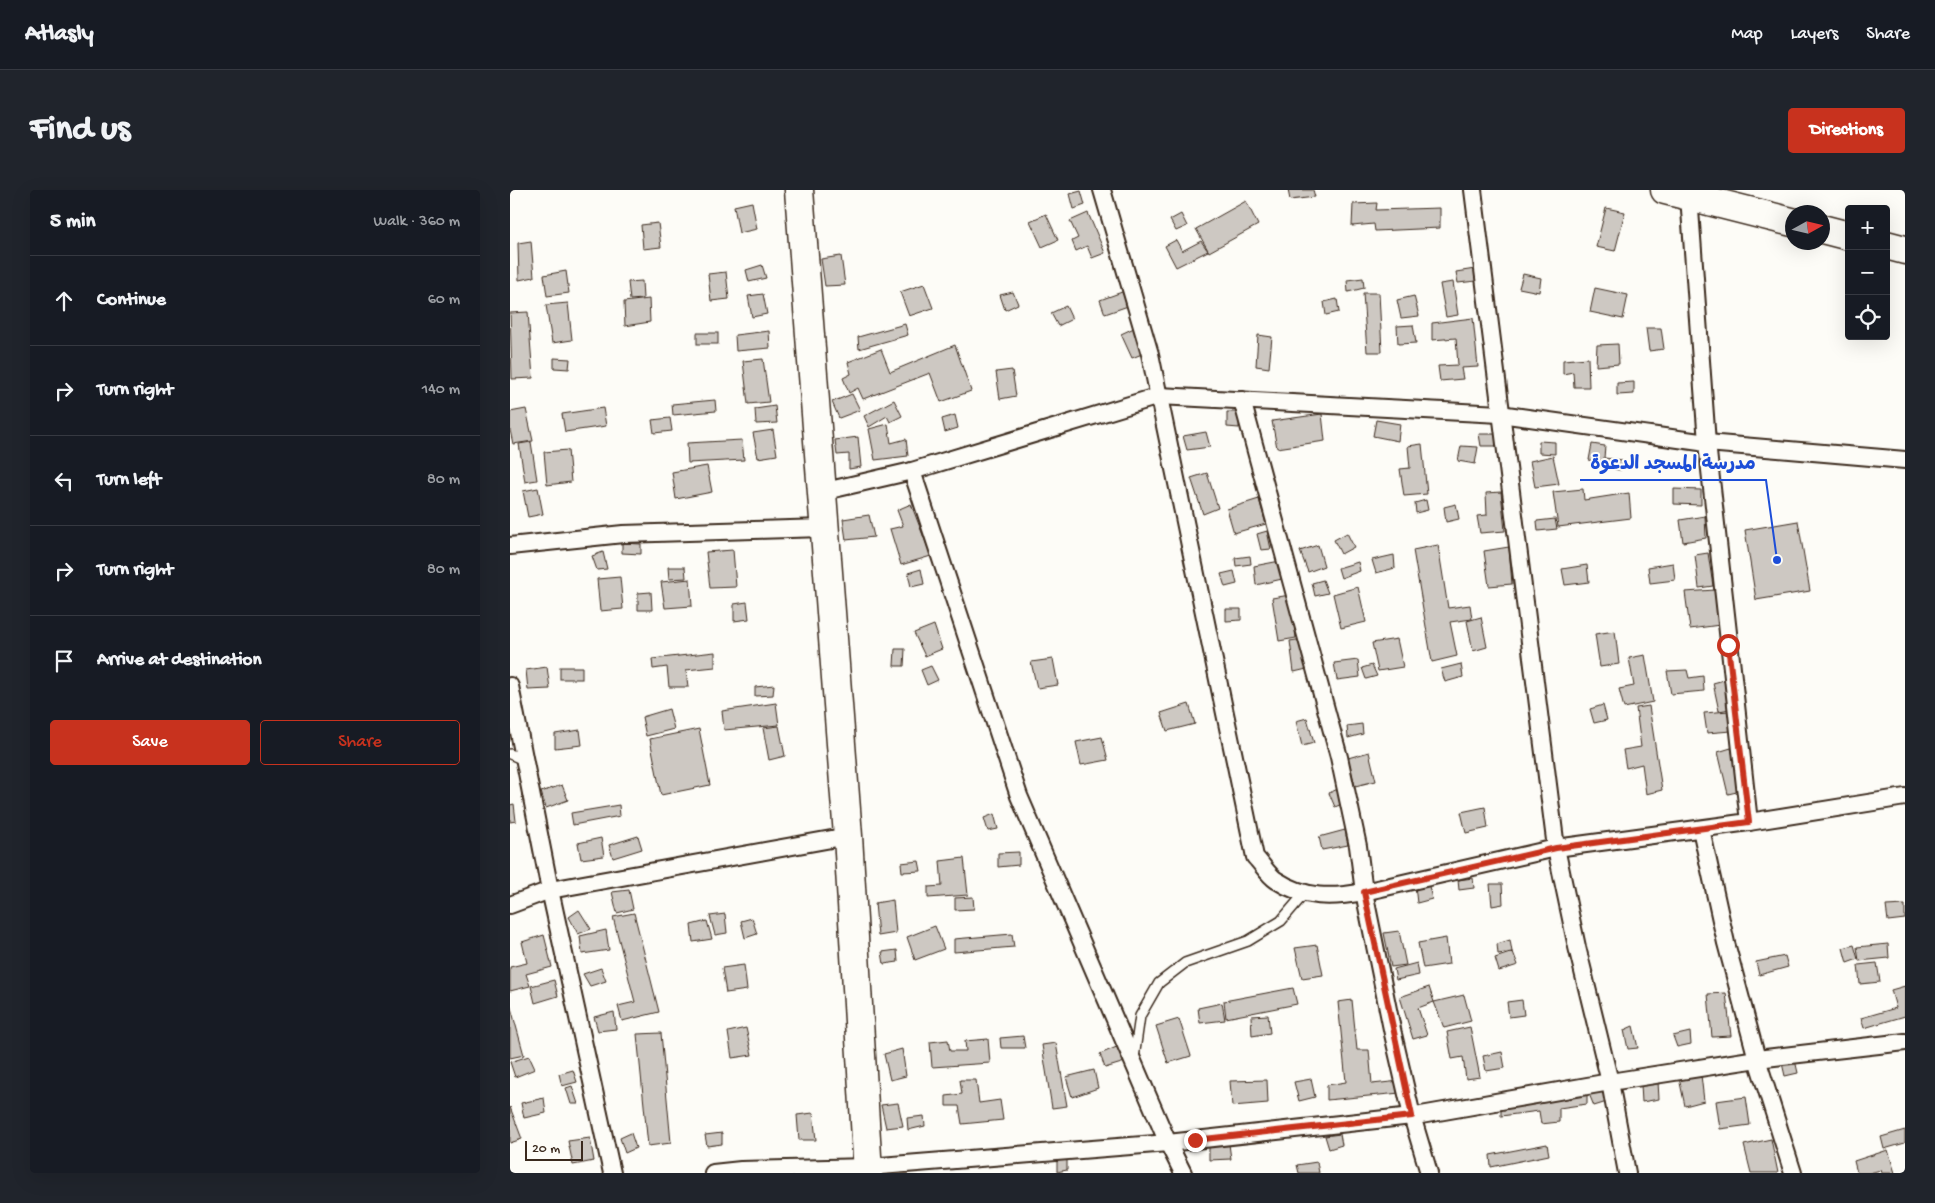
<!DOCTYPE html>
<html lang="en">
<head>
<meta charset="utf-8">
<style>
	:root { --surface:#171b24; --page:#20242c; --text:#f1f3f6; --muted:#9ea1a6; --line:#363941; --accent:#c8321e }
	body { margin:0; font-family:"Gochi Hand","Playpen Sans Arabic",sans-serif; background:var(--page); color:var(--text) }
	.controls { position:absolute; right:15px; top:15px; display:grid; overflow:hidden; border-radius:5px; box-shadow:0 5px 20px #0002 }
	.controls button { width:45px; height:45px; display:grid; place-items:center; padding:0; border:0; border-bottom:1px solid var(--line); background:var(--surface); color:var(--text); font:25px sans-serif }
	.compass { position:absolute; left:1275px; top:15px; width:45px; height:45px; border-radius:50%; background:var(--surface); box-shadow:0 5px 20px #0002; rotate:82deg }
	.scale { position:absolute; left:15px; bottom:12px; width:58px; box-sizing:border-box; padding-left:5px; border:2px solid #3b2a1e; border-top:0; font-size:14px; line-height:18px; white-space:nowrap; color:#3b2a1e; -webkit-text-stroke:4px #fdfcf7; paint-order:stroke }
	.stop { position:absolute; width:15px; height:15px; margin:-11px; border:4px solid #c8321e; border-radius:50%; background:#fff }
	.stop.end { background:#c8321e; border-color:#fff; box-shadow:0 1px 5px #0008 }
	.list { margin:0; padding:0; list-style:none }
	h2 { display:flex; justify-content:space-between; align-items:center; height:65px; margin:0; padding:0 20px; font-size:21px }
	h2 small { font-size:16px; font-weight:400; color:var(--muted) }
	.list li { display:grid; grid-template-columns:32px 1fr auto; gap:15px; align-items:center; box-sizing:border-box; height:90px; padding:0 20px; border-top:1px solid var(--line) }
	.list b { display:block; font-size:19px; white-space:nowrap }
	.list em { font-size:16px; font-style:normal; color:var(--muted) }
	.actions { display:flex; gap:10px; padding:15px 20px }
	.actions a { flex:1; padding:11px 0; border:1px solid var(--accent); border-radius:5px; text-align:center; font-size:18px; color:var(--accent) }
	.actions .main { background:var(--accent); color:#fff }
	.icon { flex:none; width:28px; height:28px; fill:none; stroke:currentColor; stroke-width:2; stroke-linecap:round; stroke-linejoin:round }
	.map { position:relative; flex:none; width:1395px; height:983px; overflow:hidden; border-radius:5px }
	header { display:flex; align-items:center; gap:30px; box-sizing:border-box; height:70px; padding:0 25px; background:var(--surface); border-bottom:1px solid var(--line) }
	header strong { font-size:24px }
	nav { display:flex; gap:28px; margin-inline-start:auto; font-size:18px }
	.intro { display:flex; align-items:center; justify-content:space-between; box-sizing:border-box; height:120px; padding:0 30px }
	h1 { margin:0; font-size:35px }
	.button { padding:12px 22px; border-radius:5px; background:var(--accent); color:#fff; font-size:18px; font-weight:700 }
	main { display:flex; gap:30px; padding:0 30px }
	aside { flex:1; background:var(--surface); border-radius:5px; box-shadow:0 5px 20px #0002 }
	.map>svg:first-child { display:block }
</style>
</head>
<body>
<header>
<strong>Atlasly</strong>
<nav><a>Map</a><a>Layers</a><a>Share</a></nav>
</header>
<div class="intro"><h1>Find us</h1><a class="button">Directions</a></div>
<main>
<aside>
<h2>5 min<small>Walk · 360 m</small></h2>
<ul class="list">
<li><svg class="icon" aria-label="ahead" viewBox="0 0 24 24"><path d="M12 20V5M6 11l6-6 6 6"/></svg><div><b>Continue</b></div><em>60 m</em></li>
<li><svg class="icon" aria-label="right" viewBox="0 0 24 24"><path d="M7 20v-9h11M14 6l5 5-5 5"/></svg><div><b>Turn right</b></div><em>140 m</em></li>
<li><svg class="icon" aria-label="left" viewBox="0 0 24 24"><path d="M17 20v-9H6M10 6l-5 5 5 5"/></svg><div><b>Turn left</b></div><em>80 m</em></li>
<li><svg class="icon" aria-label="right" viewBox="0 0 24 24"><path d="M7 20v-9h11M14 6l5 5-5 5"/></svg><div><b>Turn right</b></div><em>80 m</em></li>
<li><svg class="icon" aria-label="arrive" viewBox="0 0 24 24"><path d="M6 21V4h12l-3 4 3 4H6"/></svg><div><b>Arrive at destination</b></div></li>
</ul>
<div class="actions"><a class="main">Save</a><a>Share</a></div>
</aside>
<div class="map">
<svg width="1395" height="983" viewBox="0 0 1395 983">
	<rect width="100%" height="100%" fill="#fdfcf7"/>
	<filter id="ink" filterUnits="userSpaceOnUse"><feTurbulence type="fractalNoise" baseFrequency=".02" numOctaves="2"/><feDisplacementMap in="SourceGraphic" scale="10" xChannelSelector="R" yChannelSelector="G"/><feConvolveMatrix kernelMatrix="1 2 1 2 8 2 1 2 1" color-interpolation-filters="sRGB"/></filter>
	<g filter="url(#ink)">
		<g fill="#cdc8c2" stroke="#3b2a1e">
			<path d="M778 0H803L805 7 780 10Z"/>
			<path d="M571 1 575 15 564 19 560 4Z"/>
			<path d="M736 11 748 35 699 62 686 39Z"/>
			<path d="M242 12 247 39 229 43 224 16Z"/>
			<path d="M867 13 866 20 930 18V38L865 41 864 34 842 36 843 14Z"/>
			<path d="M1096 18 1115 22 1105 61 1086 57Z"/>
			<path d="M578 23 595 63 582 68 577 56 566 61 562 51 568 48 560 31Z"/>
			<path d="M536 24 548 50 532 57 520 31Z"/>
			<path d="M671 24 677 36 666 41 660 30Z"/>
			<path d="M148 33 151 57 133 59 131 35Z"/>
			<path d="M666 50 672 61 691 51 698 61 666 77 655 56Z"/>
			<path d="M21 51 24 87 9 90 8 53Z"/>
			<path d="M331 66 335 95 315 96 311 69Z"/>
			<path d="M252 75 256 88 239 92 236 80Z"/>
			<path d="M965 79 966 91 948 93 946 82Z"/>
			<path d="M56 81 59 103 37 106 34 85Z"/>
			<path d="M216 82 219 109 201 111 198 84Z"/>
			<path d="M1013 84 1031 88 1029 102 1009 98Z"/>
			<path d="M853 88 854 98 838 102 837 90Z"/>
			<path d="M132 91 133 109 120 110 118 92Z"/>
			<path d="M943 92 948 125 936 127 930 94Z"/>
			<path d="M414 94 423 118 399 126 390 102Z"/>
			<path d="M1085 98 1118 105 1113 129 1080 122Z"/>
			<path d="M503 102 508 114 495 120 490 105Z"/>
			<path d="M612 102 618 116 595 124 590 110Z"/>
			<path d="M853 103H869L872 162H857Z"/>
			<path d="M253 104 257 124 242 127 238 106Z"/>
			<path d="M904 106 909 126 891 128 887 110Z"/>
			<path d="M139 109 140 132 115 136 114 112Z"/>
			<path d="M827 109 829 122 816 125 814 112Z"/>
			<path d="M58 113 62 150 42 153 36 115Z"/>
			<path d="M556 116 562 129 548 136 541 123Z"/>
			<path d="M18 122 23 188 2 189 0 123Z"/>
			<path d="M963 128 968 177 951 178 953 189 930 191 928 176 948 175 946 148 922 150V133Z"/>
			<path d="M395 134 398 145 349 159 348 147Z"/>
			<path d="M903 135 906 153 888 154 887 136Z"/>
			<path d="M626 137 637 162 622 168 611 144Z"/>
			<path d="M1136 138H1151L1154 159 1139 161Z"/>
			<path d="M259 141 260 158 226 161 225 145Z"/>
			<rect x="187" y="143" width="21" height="11"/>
			<path d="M748 145 762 147 759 178 746 176Z"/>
			<path d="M1108 154 1109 174 1086 176 1087 155Z"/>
			<path d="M445 155 461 201 431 212 420 183 353 209 348 198 339 203 333 188 341 184 338 172 371 159 380 182Z"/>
			<path d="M44 168 60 169 59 179 44 178Z"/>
			<path d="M1078 168 1079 197H1064L1063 182 1053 184V170Z"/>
			<path d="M253 169 259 212 238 214 233 171Z"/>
			<path d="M502 180 506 206 490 209 486 182Z"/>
			<path d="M1124 192V204L1107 205V193Z"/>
			<path d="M342 204 350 220 329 228 322 212Z"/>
			<path d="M205 210 206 221 163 225 162 214Z"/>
			<path d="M384 210 392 226 380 232 377 226 359 237 354 226Z"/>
			<path d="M265 216 267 233 246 234 245 219Z"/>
			<path d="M93 218 96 236 55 242 52 224Z"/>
			<path d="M16 219 23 251 3 254 0 240V222Z"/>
			<path d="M717 222H730L729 238 717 237Z"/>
			<path d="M812 224 815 251 767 258 762 231Z"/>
			<path d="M445 225 448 238 435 242 432 229Z"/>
			<path d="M160 228 162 241 144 243 142 230Z"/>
			<path d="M866 230 890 234 888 251 863 246Z"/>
			<path d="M378 234 381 253 396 249 398 266 365 270 359 239Z"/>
			<path d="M263 240 267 265 248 268 243 243Z"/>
			<path d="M696 242 700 257 677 260 673 246Z"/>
			<path d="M969 244H986V256H971Z"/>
			<path d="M348 247 351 277 339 279V264L327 265 325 250Z"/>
			<path d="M232 250 234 270 178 273 177 253Z"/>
			<path d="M1029 251 1045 252V264L1029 263Z"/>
			<path d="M21 252 27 290 15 292 9 254Z"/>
			<path d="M912 254 917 304 894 306 890 279 900 278 898 256Z"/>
			<path d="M1082 254 1095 256 1094 268 1113 270 1111 280 1099 279 1100 274 1079 270Z"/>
			<path d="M951 256 968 257 965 274 948 271Z"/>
			<path d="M58 260 61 292 37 295 34 262Z"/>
			<path d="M1043 266 1049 294 1025 297 1020 271Z"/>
			<path d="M197 276 202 302 166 309 162 282Z"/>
			<path d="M697 283 708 318 693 324 681 288Z"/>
			<path d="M28 298 33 324 18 327 13 301Z"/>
			<path d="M1073 299 1074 310 1119 303 1121 328 1048 337 1043 302Z"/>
			<path d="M1164 299 1191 300V315L1164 314Z"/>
			<path d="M991 302 995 341 970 343 967 326 977 325 976 303Z"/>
			<path d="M749 309 756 334 724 343 717 319Z"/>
			<path d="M916 310 918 320 906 323 905 313Z"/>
			<path d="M401 314 421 366 391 375 380 339 393 336 387 320Z"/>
			<path d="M946 314 949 329 936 332 934 317Z"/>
			<path d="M359 325 364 347 336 350 333 329Z"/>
			<path d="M1195 326 1196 348 1173 352 1170 330Z"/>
			<path d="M1045 329 1047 339 1028 341 1027 331Z"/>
			<path d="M1288 331 1300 401 1246 410 1235 340Z"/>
			<path d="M757 341 761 359 751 360 747 344Z"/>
			<path d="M837 343 844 357 831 364 824 350Z"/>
			<path d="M112 353 131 354V364L112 363Z"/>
			<path d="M808 355 814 376 798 382 790 361Z"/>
			<path d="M928 355 938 418 960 415 962 429 940 432 947 466 922 472 903 360Z"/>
			<path d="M999 357 1002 394 979 396 974 361Z"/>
			<path d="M223 360 226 397 200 398 196 362Z"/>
			<path d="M93 362 97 379 87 380 82 366Z"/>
			<path d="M1198 363 1203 396 1189 398 1185 365Z"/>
			<path d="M884 365 885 378 866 383 862 370Z"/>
			<path d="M740 366 741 374 726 376 725 368Z"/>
			<path d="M770 371 772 389 746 395 744 376Z"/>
			<path d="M848 372 850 381 831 388 828 378Z"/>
			<path d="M1163 373 1165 390 1140 393 1138 377Z"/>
			<path d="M1077 375 1079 392 1055 395 1052 379Z"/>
			<path d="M158 377H175L176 388 159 389Z"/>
			<path d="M411 379 414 394 401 397 398 383Z"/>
			<path d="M724 381 727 394 715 397 711 384Z"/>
			<path d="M110 387 113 419 90 421 87 389Z"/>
			<path d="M180 389 182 416 155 418 151 392Z"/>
			<path d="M813 390 818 403 805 406 802 393Z"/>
			<path d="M848 397 856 432 831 438 823 404Z"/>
			<path d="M1205 400 1210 435 1180 439 1175 402Z"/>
			<path d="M141 402 142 420H128V403Z"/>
			<path d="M780 405 786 448 769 451 762 408Z"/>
			<path d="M237 412 239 429 224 431V414Z"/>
			<path d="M716 419H731V430L716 431Z"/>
			<path d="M971 427 977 457 963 461 957 431Z"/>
			<path d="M424 435 432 459 415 466 404 443Z"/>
			<path d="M1105 441 1109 474 1090 477 1085 444Z"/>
			<path d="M793 449 797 479 784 482 780 451Z"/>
			<path d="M887 449 893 477 868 481 862 453Z"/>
			<path d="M385 459H395L394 476H384Z"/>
			<path d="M205 462V477L176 480 178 497H159L157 477 143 479 142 469Z"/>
			<path d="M1135 465 1143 512 1114 518 1109 499 1124 496 1119 468Z"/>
			<path d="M543 469 548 495 527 498 521 472Z"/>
			<path d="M848 470 850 487 827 490 824 473Z"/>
			<path d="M951 474 953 487 935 492 931 479Z"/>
			<path d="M862 475 867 486 856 489 852 478Z"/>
			<path d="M421 476 428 490 417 495 411 480Z"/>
			<path d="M37 477 40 499 18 500 16 480Z"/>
			<rect x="50" y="477" width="22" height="12"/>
			<path d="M1177 480 1179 488 1193 486 1194 501 1161 504 1157 481Z"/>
			<path d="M1214 490 1220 519 1209 521 1203 493Z"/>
			<path d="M264 495 263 505 245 506V497Z"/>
			<path d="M266 513 269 535 214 540 212 521Z"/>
			<path d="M679 514 685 534 657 541 651 523Z"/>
			<path d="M1093 515 1097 530 1084 533 1080 519Z"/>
			<path d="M1139 516 1152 600 1136 604 1132 574 1116 578 1113 560 1131 557 1126 518Z"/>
			<path d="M159 519 164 539 136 546 132 527Z"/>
			<path d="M1219 521 1221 541 1197 543 1194 523Z"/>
			<path d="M797 528 804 553 792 556 786 531Z"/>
			<path d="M852 534 853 544 838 548 837 536Z"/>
			<path d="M269 536 275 566 259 570 253 538Z"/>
			<path d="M189 539 200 595 151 605 140 549Z"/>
			<path d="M70 540 72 555 45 558V544Z"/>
			<path d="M592 547 598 570 571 575 566 552Z"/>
			<path d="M1221 558 1231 601 1218 604 1208 562Z"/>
			<path d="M859 562 866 591 845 596 838 568Z"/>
			<path d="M52 595 58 610 36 618 31 602Z"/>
			<path d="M830 598 834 613 825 617 819 603Z"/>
			<path d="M4 614 6 631 0 632V615Z"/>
			<path d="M109 615 110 626 63 635 61 623Z"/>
			<path d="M975 617 978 638 956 643 951 622Z"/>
			<path d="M484 624 488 639 478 641 474 628Z"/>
			<path d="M835 640 838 655 812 660 809 647Z"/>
			<path d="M128 646 132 659 103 668 99 655Z"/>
			<path d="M91 648 94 666 71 669 68 653Z"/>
			<path d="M509 662V675L488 677V663Z"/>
			<path d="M454 668 458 705 418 708V697L432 696 430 671Z"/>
			<path d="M409 671 411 681 392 682 391 673Z"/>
			<path d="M963 688 964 698 949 700 948 690Z"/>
			<path d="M918 692 922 709 907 713 905 696Z"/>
			<path d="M980 694H992L993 714 982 716Z"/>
			<path d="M119 700 123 719 107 723 102 702Z"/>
			<path d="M463 707 464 719 445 720V708Z"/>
			<path d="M383 710 386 743 368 746 365 713Z"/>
			<path d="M1395 715V729L1378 731 1376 716Z"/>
			<path d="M69 720 81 739 68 744 59 727Z"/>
			<path d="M124 723 149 822 112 831 108 816 125 812 103 727Z"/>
			<path d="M215 724 217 743 205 745 200 726Z"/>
			<path d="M242 728 247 744 235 748 231 731Z"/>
			<path d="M197 731 202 749 183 752 181 735Z"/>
			<path d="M425 736 434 759 405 770 397 747Z"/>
			<path d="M96 740 99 760 72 764 70 746Z"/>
			<path d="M889 741 896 775 881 777 874 743Z"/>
			<path d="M502 744 504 757 444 762V749Z"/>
			<path d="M34 745 42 777 16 784 20 796 0 801V777L17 773 12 752Z"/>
			<path d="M936 748 939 774 913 778 908 753Z"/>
			<path d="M1000 750 1002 762 988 764 987 754Z"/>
			<path d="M1378 754 1379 768 1349 771 1347 757Z"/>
			<path d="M807 755 813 785 792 788 785 758Z"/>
			<path d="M1344 755 1348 769 1337 773 1333 758Z"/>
			<path d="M387 760 388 772 374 774 372 762Z"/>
			<path d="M1003 762 1008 775 989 781 985 768Z"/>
			<path d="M1275 766 1278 777 1249 785 1246 772Z"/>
			<path d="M907 773 909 785 886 790 884 779Z"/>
			<path d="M1367 773 1370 792 1350 794 1348 775Z"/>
			<path d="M234 775 237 800 216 803 212 778Z"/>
			<path d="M91 778 96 791 80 796 73 784Z"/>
			<path d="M44 790 48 806 25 813 21 796Z"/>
			<path d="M1395 796V826L1354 838 1351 828 1386 818 1381 800Z"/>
			<path d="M919 797 924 812 908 818 917 845 903 849 890 807Z"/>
			<path d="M783 798 787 814 716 828 714 811Z"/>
			<path d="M1216 803 1221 846 1202 847 1198 804Z"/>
			<path d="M954 805 961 831 934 838 924 812Z"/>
			<path d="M842 810 847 860H859L862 894 890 891V903L817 910V895L836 892 828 812Z"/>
			<path d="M1012 810 1014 825 999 827 997 812Z"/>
			<path d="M712 813 715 830 690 833 688 818Z"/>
			<path d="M0 814 14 865 0 868Z"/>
			<path d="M104 822 106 839 88 841 84 827Z"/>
			<path d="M758 825 760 843 742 846 741 826Z"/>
			<path d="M669 829 681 866 658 873 646 836Z"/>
			<path d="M1123 836 1128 858 1118 859 1114 840Z"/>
			<path d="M960 837 970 887 956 889 953 867 942 869 937 842Z"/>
			<path d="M236 838 242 865 222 868 218 842Z"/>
			<path d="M1180 842 1181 854 1167 857 1163 846Z"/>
			<path d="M151 843 161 953 138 956 127 844Z"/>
			<path d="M513 846 515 858H491L490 848Z"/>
			<path d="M478 849 480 873 422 877 420 852 438 850 440 861H456L455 851Z"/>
			<path d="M546 853 557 916 542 918 532 855Z"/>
			<path d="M609 856 615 872 595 878 590 864Z"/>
			<path d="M392 859 396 886 380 890 374 864Z"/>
			<path d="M992 862 995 878 976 881 973 866Z"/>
			<path d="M19 866 25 879 5 887 0 872Z"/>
			<path d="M1285 870 1288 883 1275 886 1272 873Z"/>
			<path d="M63 880 67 892 52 896 49 884Z"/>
			<path d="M584 880 588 898 562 907 556 887Z"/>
			<path d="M1191 885 1194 911 1175 916 1169 888Z"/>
			<path d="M801 889 805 907 789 911 784 892Z"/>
			<path d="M450 890H466L469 913 490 910 493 930 452 934 449 916H436V906L452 904Z"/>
			<path d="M757 890 758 913 722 916 720 891Z"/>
			<path d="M1148 892 1149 909 1132 912 1131 895Z"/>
			<path d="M62 896 68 914H61L56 898Z"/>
			<path d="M1095 898 1100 911 1084 916 1079 904Z"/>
			<path d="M1077 902V914L1049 918V932L1031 934 1029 921 991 926V913Z"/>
			<path d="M1236 907 1240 935 1210 939 1206 911Z"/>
			<path d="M34 908 36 923 14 928 11 913Z"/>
			<path d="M388 913 393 936 376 938 371 915Z"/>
			<path d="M0 917 12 949 0 953Z"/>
			<path d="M303 923 306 950H289L287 925Z"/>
			<path d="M414 926 415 936 398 940 397 928Z"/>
			<path d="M1395 940V953L1374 959 1371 947Z"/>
			<path d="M121 943 126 958 115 963 110 948Z"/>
			<path d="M212 943V954L197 956 195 945Z"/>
			<path d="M830 944 832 955 819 959 815 946Z"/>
			<path d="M80 948 84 971 63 975 58 951Z"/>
			<path d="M1261 949 1268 983H1241L1234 955Z"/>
			<path d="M719 954 721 969 699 970V955Z"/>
			<path d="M1037 954 1039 965 981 977 980 965Z"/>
			<path d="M1378 960 1385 983H1372L1371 980 1359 983H1347L1344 971Z"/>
			<path d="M547 965H557V980L547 982Z"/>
			<path d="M807 972 809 983H789L787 975Z"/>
		</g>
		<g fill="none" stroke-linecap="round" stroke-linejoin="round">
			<defs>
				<g id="service">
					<path d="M0 564 14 570"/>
					<path d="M624 868 630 826 649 793 675 773 738 751 771 731 794 704"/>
				</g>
				<g id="minor">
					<path d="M592 0 640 164 745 667C752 674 758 685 766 690 795 709 822 708 854 702L1046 658 1239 632 1395 607"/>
					<path d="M963 0 1046 658 1067 757 1100 892 1117 983"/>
					<path d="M1179 6 1197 253 1239 632"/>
					<path d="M732 210 829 567 848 656 854 702 883 844 902 926 919 983"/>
					<path d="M402 281 509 606 658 953 673 983"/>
					<path d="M311 302 402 281 649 206 990 224 1197 253 1395 270"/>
					<path d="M0 356 113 344 314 338"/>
					<path d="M0 496 40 700 102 983"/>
					<path d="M1191 639 1216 753 1247 869 1283 983"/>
					<path d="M0 715 40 700 338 646"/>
					<path d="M203 983 231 980 358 977 658 953 911 925 1100 892 1247 869 1395 852"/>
				</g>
				<g id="trunk">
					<path d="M289 0 338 646 358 983"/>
					<path d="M1155 0 1282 32"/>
					<path d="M1312 39 1339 46"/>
					<path d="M1376 55 1395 60"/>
				</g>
			</defs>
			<use href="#service" stroke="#3b2a1e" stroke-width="12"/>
			<use href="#minor" stroke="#3b2a1e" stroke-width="20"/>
			<use href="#trunk" stroke="#3b2a1e" stroke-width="31"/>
			<use href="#service" stroke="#fdfcf7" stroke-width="9"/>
			<use href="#minor" stroke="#fdfcf7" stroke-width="16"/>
			<use href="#trunk" stroke="#fdfcf7" stroke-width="28"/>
		</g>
	</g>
	<g fill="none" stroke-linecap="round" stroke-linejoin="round" filter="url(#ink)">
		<path stroke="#c8321e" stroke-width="6" d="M685 950 902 926 854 702 1046 658 1239 632 1218 455"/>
	</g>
	<path fill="none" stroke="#1d4ed8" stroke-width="2" d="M1267 370L1256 290H1070"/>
	<circle fill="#1d4ed8" stroke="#fdfcf7" stroke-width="2" cx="1267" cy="370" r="5"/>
	<g font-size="19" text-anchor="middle" font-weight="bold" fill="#1d4ed8" stroke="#fdfcf7" stroke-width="4" stroke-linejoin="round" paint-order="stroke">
		<text x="1163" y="279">مدرسة المسجد الدعوة</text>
	</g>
</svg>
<div class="controls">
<button>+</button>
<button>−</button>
<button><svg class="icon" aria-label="locate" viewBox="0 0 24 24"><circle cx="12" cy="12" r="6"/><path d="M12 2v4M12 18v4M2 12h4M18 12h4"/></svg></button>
</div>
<svg class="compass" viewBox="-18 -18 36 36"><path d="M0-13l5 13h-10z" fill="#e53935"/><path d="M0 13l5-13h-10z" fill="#9ea1a6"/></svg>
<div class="scale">20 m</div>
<div class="stop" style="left:1218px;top:455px"></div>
<div class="stop end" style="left:685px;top:950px"></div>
</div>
</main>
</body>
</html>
